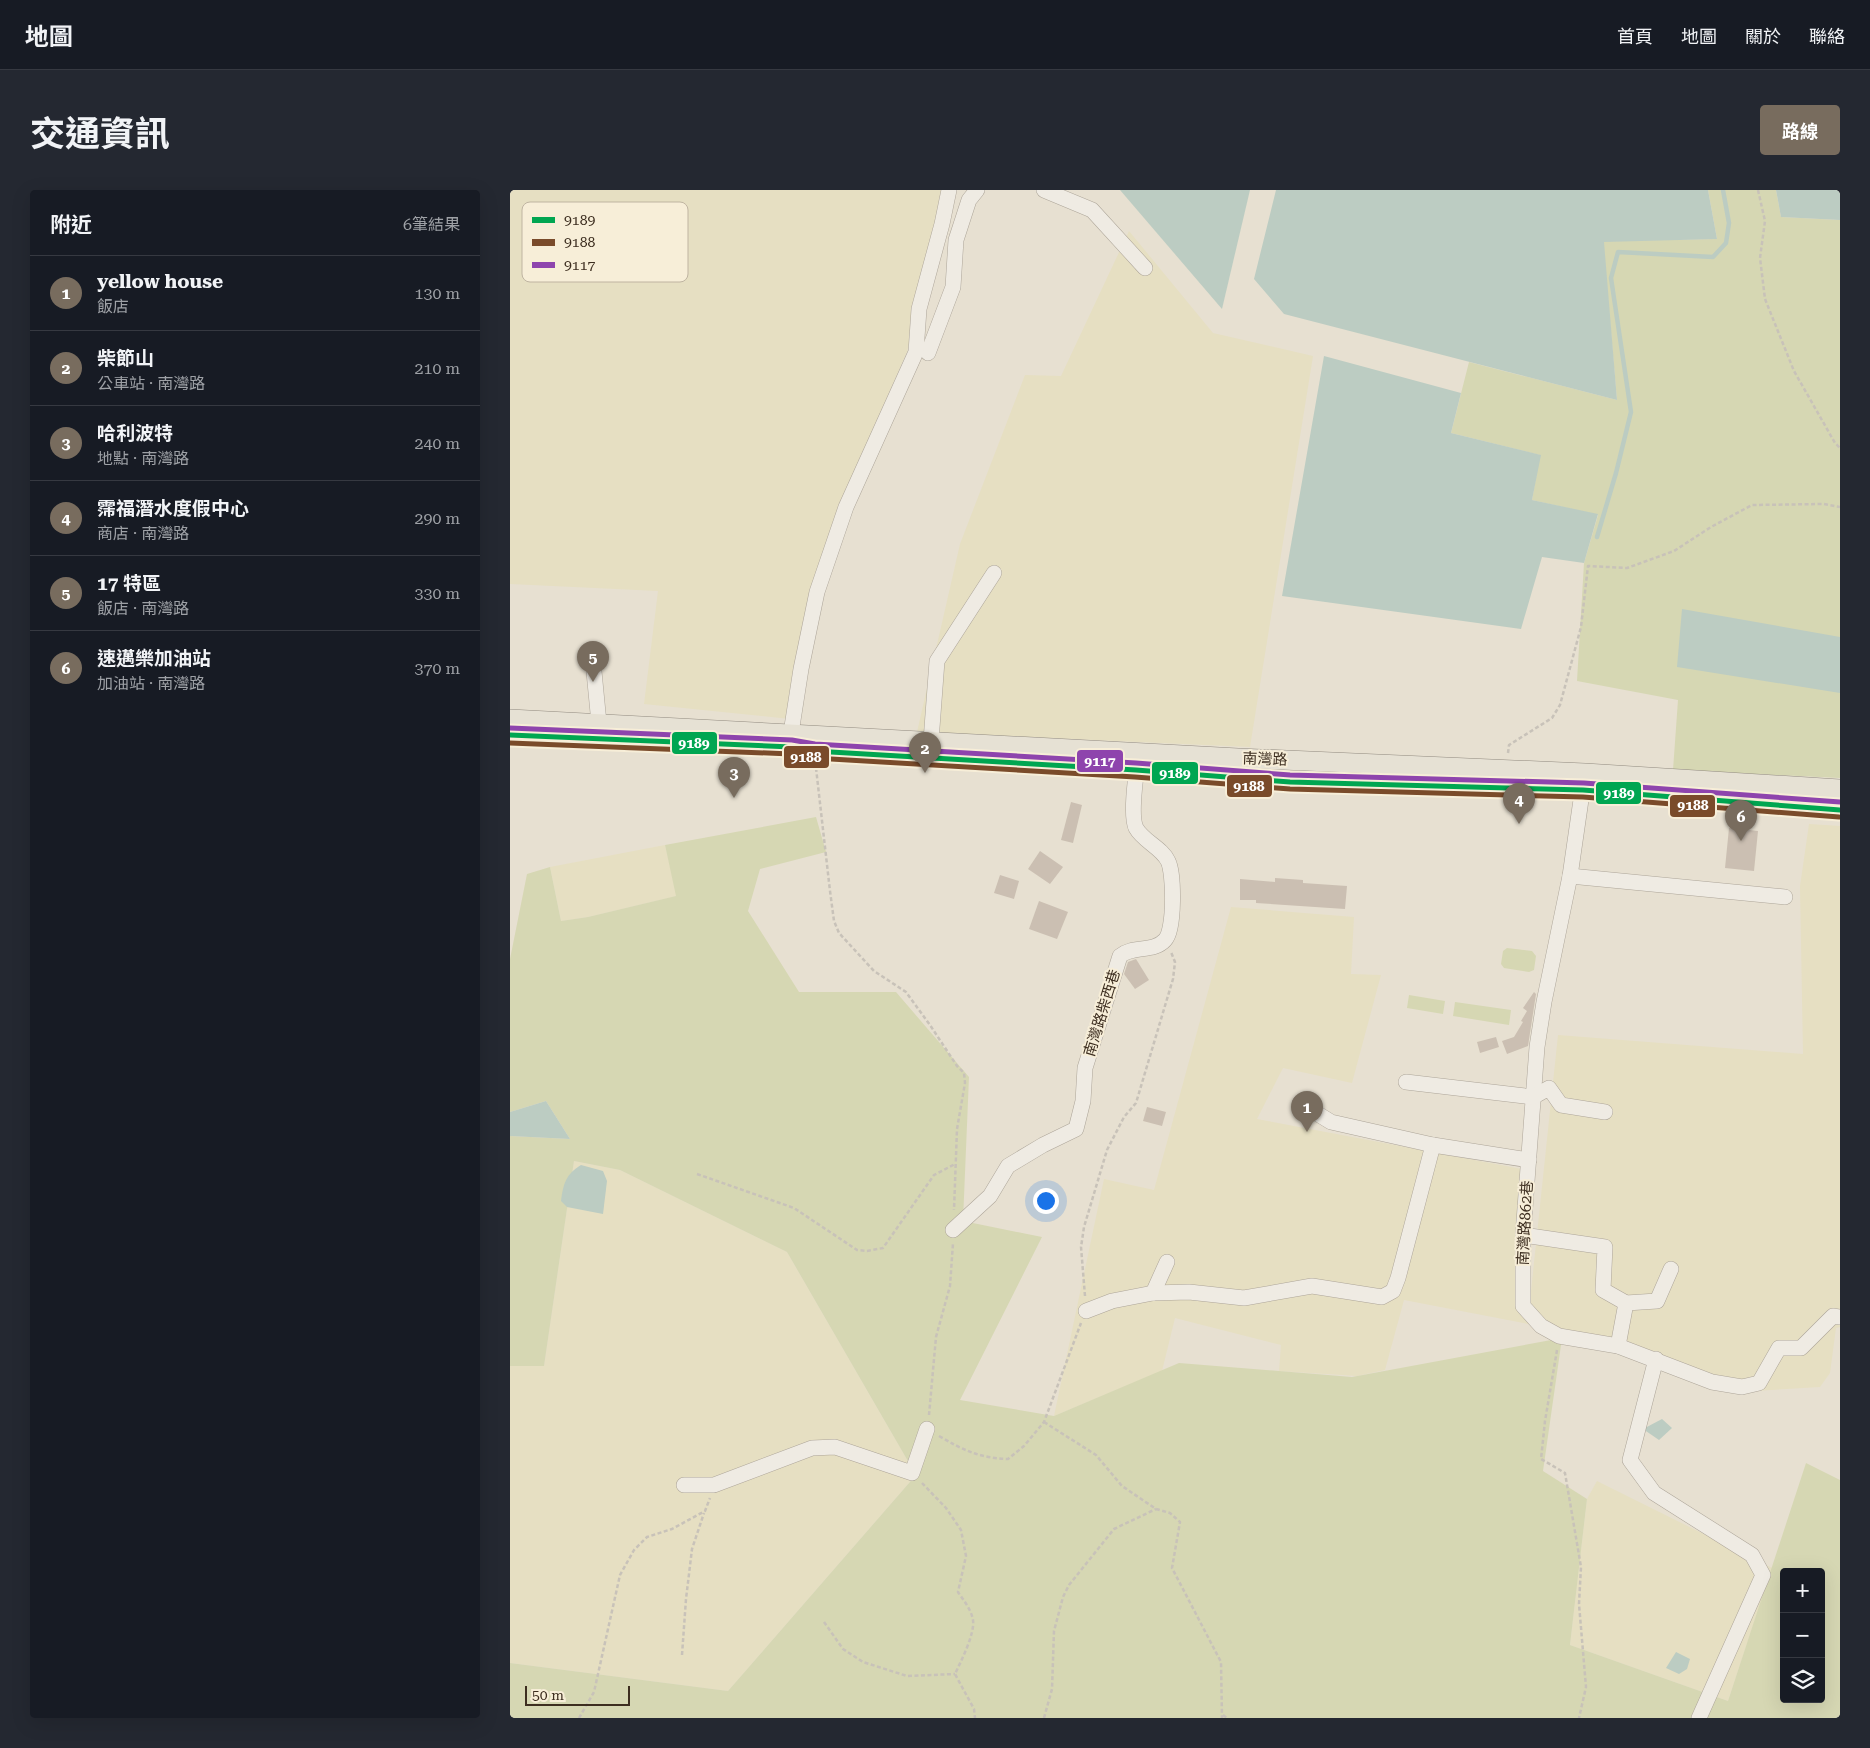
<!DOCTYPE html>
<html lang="zh-TW">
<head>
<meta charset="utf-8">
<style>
	:root { --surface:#171b24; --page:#242831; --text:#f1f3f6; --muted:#9ea1a6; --line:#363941; --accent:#786c5e }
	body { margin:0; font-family:"Roboto Serif","Noto Sans TC",serif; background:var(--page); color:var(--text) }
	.controls { position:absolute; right:15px; bottom:15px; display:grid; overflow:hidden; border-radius:5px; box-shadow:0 5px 20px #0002 }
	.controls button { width:45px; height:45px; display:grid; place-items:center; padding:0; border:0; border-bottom:1px solid var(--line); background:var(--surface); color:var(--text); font:25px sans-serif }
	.scale { position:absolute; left:15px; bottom:12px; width:105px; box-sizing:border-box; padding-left:5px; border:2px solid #3d2e20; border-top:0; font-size:14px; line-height:18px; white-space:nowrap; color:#3d2e20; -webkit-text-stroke:4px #f7eed8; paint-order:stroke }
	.you { position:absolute; left:535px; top:1010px; width:18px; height:18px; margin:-12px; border:4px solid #fff; border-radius:50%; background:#1a73e8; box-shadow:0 0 0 8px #1a73e833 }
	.badge { display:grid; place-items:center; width:32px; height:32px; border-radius:50%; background:var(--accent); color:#fff; font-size:16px; font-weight:700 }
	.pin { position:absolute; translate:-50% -41px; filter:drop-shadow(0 1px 2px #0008) }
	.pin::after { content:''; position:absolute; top:26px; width:18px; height:15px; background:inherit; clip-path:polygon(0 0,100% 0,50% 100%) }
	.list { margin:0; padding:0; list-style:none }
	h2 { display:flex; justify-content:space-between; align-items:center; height:65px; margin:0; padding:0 20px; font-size:21px }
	h2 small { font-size:16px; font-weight:400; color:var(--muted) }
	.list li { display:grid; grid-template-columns:32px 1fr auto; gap:15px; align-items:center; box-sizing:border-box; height:75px; padding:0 20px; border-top:1px solid var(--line) }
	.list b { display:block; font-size:19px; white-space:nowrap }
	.list p { margin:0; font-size:16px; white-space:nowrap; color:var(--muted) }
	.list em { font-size:16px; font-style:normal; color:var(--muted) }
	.icon { flex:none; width:28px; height:28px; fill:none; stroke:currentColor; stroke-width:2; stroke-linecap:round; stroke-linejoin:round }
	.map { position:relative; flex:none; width:1330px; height:1528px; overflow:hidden; border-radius:5px }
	header { display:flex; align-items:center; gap:30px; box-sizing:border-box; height:70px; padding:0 25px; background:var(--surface); border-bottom:1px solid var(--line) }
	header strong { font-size:24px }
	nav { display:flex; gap:28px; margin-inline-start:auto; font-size:18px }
	.intro { display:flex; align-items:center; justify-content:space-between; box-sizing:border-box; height:120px; padding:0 30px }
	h1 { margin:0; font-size:35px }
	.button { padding:12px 22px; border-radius:5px; background:var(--accent); color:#fff; font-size:18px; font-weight:700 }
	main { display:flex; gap:30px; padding:0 30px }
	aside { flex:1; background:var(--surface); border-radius:5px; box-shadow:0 5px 20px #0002 }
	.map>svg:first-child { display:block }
</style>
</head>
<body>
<header>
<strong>地圖</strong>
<nav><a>首頁</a><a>地圖</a><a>關於</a><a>聯絡</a></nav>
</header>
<div class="intro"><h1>交通資訊</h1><a class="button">路線</a></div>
<main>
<aside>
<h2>附近<small>6筆結果</small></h2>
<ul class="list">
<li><span class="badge">1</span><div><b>yellow house</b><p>飯店</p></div><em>130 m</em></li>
<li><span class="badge">2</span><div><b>柴節山</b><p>公車站 · 南灣路</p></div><em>210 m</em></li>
<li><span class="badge">3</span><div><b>哈利波特</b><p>地點 · 南灣路</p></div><em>240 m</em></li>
<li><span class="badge">4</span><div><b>霈福潛水度假中心</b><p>商店 · 南灣路</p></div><em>290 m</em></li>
<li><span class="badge">5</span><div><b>17 特區</b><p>飯店 · 南灣路</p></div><em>330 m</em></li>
<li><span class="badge">6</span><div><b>速邁樂加油站</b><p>加油站 · 南灣路</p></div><em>370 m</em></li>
</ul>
</aside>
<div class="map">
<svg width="1330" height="1528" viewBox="0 0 1330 1528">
	<rect width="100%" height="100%" fill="#e7e0d1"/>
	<g fill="#e6dfc2">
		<path d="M0 0H433L397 162 332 310 280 529 134 514 148 401 0 394Z"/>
		<path d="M619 41 703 143 803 166 740 557 407 542 450 354 515 185 551 186Z"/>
		<path d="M1299 634 1330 636V1137L1326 1138 1320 1183 1310 1197 1244 1201 1039 1138 894 1110 875 1180 847 1186 769 1181 771 1155 665 1128 652 1181 544 1226 594 989 644 1000 721 717 844 727 841 784 871 785 842 893 773 878 747 929 1022 981 1021 1101 1048 845 1293 864 1290 696Z"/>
		<path d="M155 655 167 706 78 727 51 731 40 677Z"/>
		<path d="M64 971 110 980 277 1062 406 1285 218 1501 0 1473V1176H34Z"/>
		<path d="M1087 1291 1262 1378 1218 1511 1060 1455 1077 1309Z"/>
	</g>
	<g fill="#d6d7b3" fill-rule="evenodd">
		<path d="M1198 0H1266L1271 27 1330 30V588L1163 580 1168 510 1067 491 1074 373 1088 325 1022 310 1030 265 941 243 959 172 1107 210 1093 51 1207 49Z"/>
		<path d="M306 627 316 662 250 679 238 721 289 802H386L459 887 453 1031 532 1047 450 1210 544 1226 669 1173 842 1187 1052 1148 1033 1281 1077 1309 1060 1455 1218 1511 1296 1273 1330 1290V1528H0V1473L218 1501 406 1285 277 1062 110 980 64 971 34 1176H0V946L60 949 36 911 0 922V769L17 684 40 677 51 731 78 727 166 706 155 655ZM1274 1382H1311V1509H1274Z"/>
		<path d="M997 758 1022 761 1026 766 1024 780 1019 782 994 778 991 774 993 761Z"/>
		<path d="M899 805 935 811 933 824 897 818Z"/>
		<path d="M945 812 1001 820 999 835 943 826Z"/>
	</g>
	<g fill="#bcccc2">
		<path d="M610 0H740L712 119Z"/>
		<path d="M766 0H1198L1207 49 1094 52 1107 210 774 124 744 89Z"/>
		<path d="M1266 0H1330V30L1271 27Z"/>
		<path d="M814 166 951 203 941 243 1031 265 1022 310 1088 324 1074 373 1032 367 1011 439 772 406Z"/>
		<path d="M1172 419 1330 447V503L1167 477Z"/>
		<path d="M36 911 60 949 0 946V922Z"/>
		<path d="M71 975 93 981 97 991 93 1024 57 1017 51 1011C53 994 56 984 71 975Z"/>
		<path d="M1152 1229 1162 1238 1149 1250 1133 1239Z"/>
		<path d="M1166 1462 1180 1469 1177 1479 1169 1484 1156 1478Z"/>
	</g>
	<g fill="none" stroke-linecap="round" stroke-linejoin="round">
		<path stroke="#bcccc2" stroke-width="4.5" d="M1087 347 1106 283 1121 222 1101 88 1108 62 1203 67 1216 53 1219 33 1213 0"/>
	</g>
	<g fill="#cbbfb2">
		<path d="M561 612 572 615 563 653 551 650Z"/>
		<path d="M1219 638 1248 641 1244 681 1215 678Z"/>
		<path d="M530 661 553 677 540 694 518 679Z"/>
		<path d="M490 685 509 691 504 709 484 703Z"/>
		<path d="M765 688 793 690V693L837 696 835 719 746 713V710H730V689L765 692Z"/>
		<path d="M529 711 558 722 547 749 519 739Z"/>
		<path d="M626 769 639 790 625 799 614 784 618 772Z"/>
		<path d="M1024 802 1026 804 1018 856 997 864 992 851 1004 847 1013 832 1011 831 1017 821 1013 818Z"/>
		<path d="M986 847 989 857 970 863 967 852Z"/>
		<path d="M637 917 656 922 652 936 633 931Z"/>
	</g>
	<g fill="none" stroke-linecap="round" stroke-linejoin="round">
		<defs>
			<g id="minor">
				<path d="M534 0 582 20 635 78"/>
				<path d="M418 163 443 97 446 50 459 10 467 0"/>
				<path d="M82 461 89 533"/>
				<path d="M421 551 427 471 484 383"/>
				<path d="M282 556 281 543 291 479 307 402 336 317 406 162 409 119 432 34 439 0"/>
				<path d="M1074 589 1060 686 1034 812 1027 857 1013 1045V1116L1031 1136 1049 1146 1108 1156 1202 1192 1232 1197 1249 1193 1269 1158H1291L1323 1126 1330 1127"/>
				<path d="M1060 686 1275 707"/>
				<path d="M896 892 1023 907 1039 898 1051 915 1095 922"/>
				<path d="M790 913 821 932 923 955 1019 970"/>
				<path d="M443 1040 480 1006 498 976 533 955 566 939 573 911 575 878 610 766C623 755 643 763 655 750 665 740 664 683 658 671 652 658 633 651 626 638 620 626 626 584 628 569"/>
				<path d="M1013 1045 1095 1057 1093 1100 1116 1113 1147 1111 1161 1079"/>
				<path d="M643 1103 657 1072"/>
				<path d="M576 1121 602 1111 643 1103 679 1102 734 1108 802 1096 872 1107 883 1101 888 1088 923 955"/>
				<path d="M1108 1156 1116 1113"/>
				<path d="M1146 1169 1120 1270 1144 1303 1242 1365 1253 1385 1189 1528"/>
				<path d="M174 1295H204L302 1258 325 1257 402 1283 417 1239"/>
			</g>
			<g id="major">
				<path d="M0 529 728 568 1075 583 1330 599"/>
				<path d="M0 545 282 557 304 561 626 580 780 592 1073 600 1330 620"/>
			</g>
		</defs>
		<use href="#minor" stroke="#ada599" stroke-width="16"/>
		<use href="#major" stroke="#928b80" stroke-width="20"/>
		<g stroke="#c8c2b9" stroke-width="2.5" stroke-dasharray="4 2.5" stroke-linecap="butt">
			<path d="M1248 0 1255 31 1250 68 1255 109 1284 181 1325 253 1330 258"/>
			<path d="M998 563 999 555 1042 528 1050 515 1071 437 1078 376 1117 378 1164 361 1201 337 1242 315 1314 314 1330 317"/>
			<path d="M306 578 320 701 324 731 329 743 364 781 396 802 420 835 447 876 454 883 455 893 447 939 444 1020"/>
			<path d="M187 984 284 1018 347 1060 357 1061 373 1058 424 985 445 974"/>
			<path d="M575 1106 571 1057 574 1037 597 960 614 927 626 913 663 789 665 772 661 762"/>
			<path d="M1047 1160 1035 1231 1031 1269 1055 1283 1071 1377 1069 1414 1076 1497 1069 1528"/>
			<path d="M419 1225 426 1147 440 1096 443 1053"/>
			<path d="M534 1232 586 1265 612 1296 646 1319 660 1323 670 1332 662 1378 711 1472 712 1528"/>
			<path d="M429 1246C453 1260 469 1268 498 1269L514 1256 534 1232 571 1133"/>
			<path d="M412 1293 436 1318 451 1340 456 1366 448 1402C454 1411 461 1419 463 1430 465 1444 451 1471 445 1484L464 1519 465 1528"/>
			<path d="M314 1432 333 1459 353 1472 397 1486 445 1484"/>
			<path d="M172 1465 176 1409 182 1359 194 1323"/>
			<path d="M713 1525 717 1528"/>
			<path d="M69 1528 84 1502 110 1385 124 1360 137 1347 162 1339 195 1321 200 1308"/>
			<path d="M534 1528 542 1499 544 1441 553 1407 559 1395 604 1339 646 1319"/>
		</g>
		<use href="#minor" stroke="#efebe3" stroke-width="15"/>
		<use href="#major" stroke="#e6e1d4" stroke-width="19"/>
		<defs>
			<path id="bus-1" d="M0 545 282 557 304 561 626 580 780 592 1073 600 1330 620"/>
			<path id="bus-2" d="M0 553 281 564 304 568 625 587 780 599 1073 607 1329 627"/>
			<path id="bus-3" d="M0 538 282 550 305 554 626 573 780 585 1074 593 1330 612"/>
		</defs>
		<use href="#bus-1" stroke="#f7eed8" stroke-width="9"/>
		<use href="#bus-2" stroke="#f7eed8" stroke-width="9"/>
		<use href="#bus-3" stroke="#f7eed8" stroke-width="9"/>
		<use href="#bus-1" stroke="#00a651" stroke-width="5"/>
		<use href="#bus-2" stroke="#7a4b2a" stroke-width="5"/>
		<use href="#bus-3" stroke="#8e44ad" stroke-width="5"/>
	</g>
	<g text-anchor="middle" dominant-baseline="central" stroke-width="4" stroke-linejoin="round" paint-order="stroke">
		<g font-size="15" fill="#3d2e20" stroke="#f7eed8">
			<text transform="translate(755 569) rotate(2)">南灣路</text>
			<text transform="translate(592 823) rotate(-73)">南灣路柴西巷</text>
			<text transform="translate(1015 1033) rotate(-87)">南灣路862巷</text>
		</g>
	</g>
	<rect x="12" y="12" width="166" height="80" rx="8" fill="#f7eed8" stroke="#bfb4a1" stroke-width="1"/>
	<rect x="22" y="27" width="23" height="6" fill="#00a651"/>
	<rect x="22" y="49" width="23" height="7" fill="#7a4b2a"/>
	<rect x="22" y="72" width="23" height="6" fill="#8e44ad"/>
	<g font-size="14" fill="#3d2e20">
		<text x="54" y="35">9189</text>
		<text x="54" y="57">9188</text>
		<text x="54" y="80">9117</text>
	</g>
	<g stroke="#f7eed8" stroke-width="2">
		<rect x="161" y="541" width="47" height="24" rx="5" fill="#00a651"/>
		<rect x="273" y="555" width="47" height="24" rx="5" fill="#7a4b2a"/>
		<rect x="566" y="559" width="48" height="24" rx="5" fill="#8e44ad"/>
		<rect x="641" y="571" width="48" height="24" rx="5" fill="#00a651"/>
		<rect x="716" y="584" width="47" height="24" rx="5" fill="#7a4b2a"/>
		<rect x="1085" y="591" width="47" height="24" rx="5" fill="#00a651"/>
		<rect x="1159" y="604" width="47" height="24" rx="5" fill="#7a4b2a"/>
	</g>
	<g font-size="14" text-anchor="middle" font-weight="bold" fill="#fff">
		<text x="184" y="558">9189</text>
		<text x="296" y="572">9188</text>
		<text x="590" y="576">9117</text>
		<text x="665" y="588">9189</text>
		<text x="739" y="601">9188</text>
		<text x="1109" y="608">9189</text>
		<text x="1183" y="620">9188</text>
	</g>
</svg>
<div class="controls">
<button>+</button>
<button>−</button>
<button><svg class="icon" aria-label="layers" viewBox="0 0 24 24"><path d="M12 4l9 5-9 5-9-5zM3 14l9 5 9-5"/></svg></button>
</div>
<div class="scale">50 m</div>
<div class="you"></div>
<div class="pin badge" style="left:797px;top:942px">1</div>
<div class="pin badge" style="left:415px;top:583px">2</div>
<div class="pin badge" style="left:224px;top:608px">3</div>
<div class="pin badge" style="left:1009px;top:634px">4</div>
<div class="pin badge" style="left:83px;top:492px">5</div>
<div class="pin badge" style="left:1231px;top:651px">6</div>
</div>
</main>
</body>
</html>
